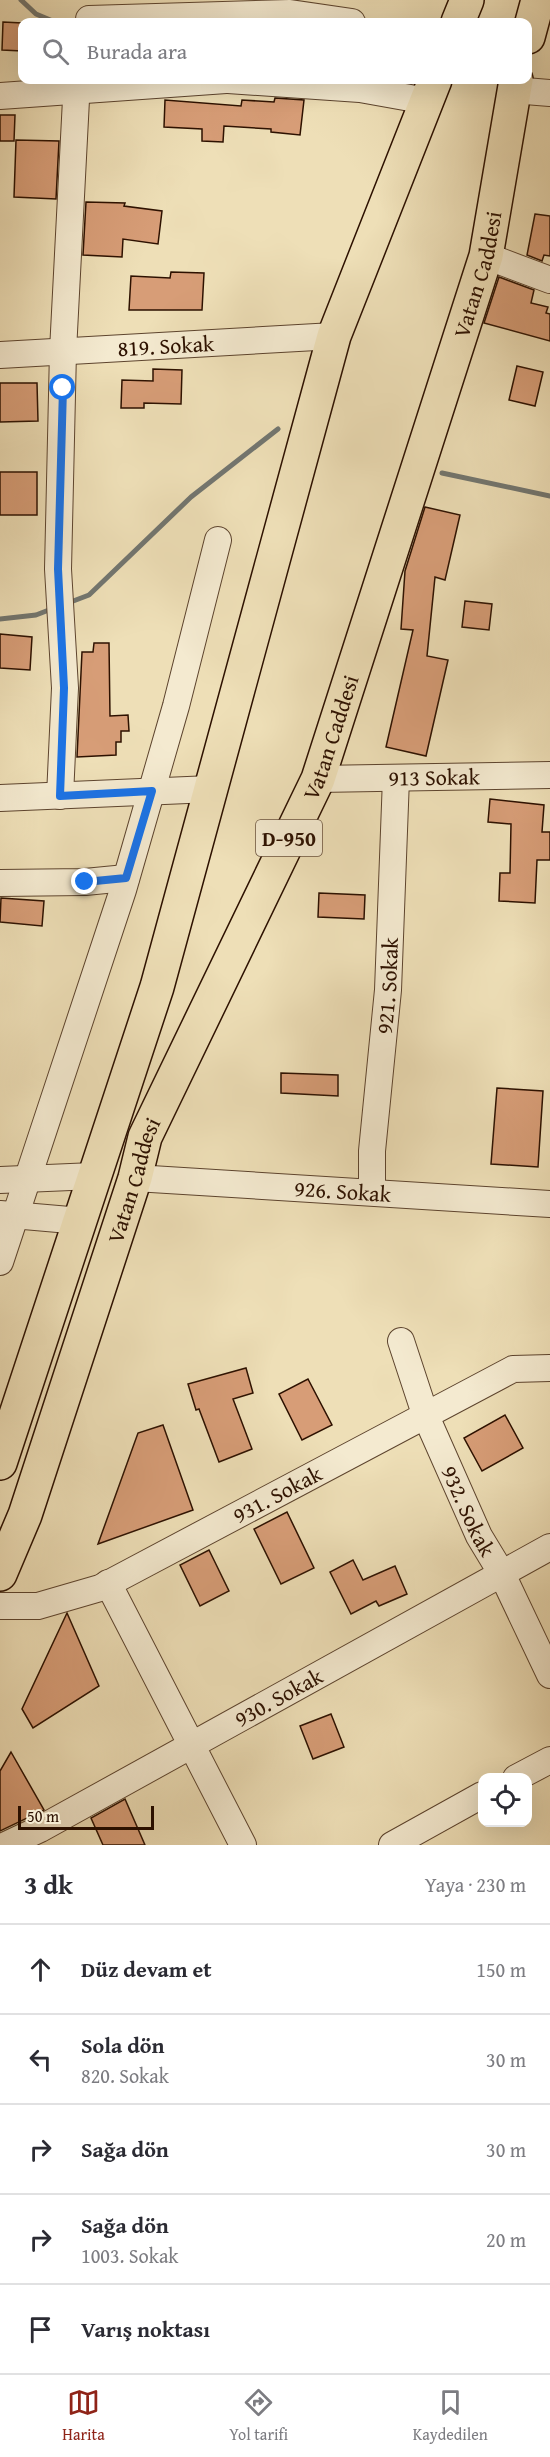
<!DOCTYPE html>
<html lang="tr">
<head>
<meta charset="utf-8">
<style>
	:root { --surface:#fff; --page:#f7f7f7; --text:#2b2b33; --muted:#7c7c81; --line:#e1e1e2; --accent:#8f2418 }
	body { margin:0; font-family:"Gentium Book Plus",serif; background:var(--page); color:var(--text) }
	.controls { position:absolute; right:18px; bottom:18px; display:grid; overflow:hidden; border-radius:12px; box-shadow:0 6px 24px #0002 }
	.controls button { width:54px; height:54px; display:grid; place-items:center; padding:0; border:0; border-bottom:2px solid var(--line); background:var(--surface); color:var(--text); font:30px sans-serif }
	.scale { position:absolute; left:18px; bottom:15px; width:136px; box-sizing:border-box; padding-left:6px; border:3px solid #2d1100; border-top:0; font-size:16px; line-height:21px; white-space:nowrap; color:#2d1100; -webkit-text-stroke:4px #f4ead0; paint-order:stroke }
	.stop { position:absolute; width:18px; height:18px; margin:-14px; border:4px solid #1a73e8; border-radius:50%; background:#fff }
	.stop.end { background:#1a73e8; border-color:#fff; box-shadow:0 2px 6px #0008 }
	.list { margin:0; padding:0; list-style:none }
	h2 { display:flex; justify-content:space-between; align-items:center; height:78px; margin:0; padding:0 24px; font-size:26px }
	h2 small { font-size:20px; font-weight:400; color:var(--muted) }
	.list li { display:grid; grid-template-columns:39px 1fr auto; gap:18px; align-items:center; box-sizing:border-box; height:90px; padding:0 24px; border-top:2px solid var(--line) }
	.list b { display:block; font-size:22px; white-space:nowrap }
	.list p { margin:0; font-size:20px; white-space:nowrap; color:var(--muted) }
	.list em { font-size:20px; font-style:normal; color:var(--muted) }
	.icon { flex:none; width:33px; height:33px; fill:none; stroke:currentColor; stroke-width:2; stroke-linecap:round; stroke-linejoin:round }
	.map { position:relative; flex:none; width:550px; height:1845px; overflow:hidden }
	.search { position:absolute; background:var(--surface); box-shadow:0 6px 24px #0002; left:18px; right:18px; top:18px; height:66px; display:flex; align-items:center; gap:15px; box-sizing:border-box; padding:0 21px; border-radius:12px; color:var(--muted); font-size:22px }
	.sheet { height:528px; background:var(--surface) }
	nav { display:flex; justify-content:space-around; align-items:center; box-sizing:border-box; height:84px; border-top:2px solid var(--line); background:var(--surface); font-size:16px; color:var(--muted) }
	nav a { display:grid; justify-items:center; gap:3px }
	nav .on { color:var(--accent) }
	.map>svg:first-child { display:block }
</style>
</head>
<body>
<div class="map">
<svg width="550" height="1845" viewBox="0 0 550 1845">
	<rect width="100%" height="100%" fill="#eedfb7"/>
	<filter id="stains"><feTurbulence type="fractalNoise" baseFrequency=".00333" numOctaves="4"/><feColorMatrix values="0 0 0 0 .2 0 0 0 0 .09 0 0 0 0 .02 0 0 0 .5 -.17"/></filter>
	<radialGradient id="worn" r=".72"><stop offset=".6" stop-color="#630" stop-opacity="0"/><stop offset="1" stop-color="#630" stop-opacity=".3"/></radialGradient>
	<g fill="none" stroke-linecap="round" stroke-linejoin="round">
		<g stroke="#727670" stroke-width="5">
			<path d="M21 0 36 14 55 22"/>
			<path d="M442 473 550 496"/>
			<path d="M68 603 89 595 191 497 278 429"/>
			<path d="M0 619 36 615 54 608"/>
		</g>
	</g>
	<g fill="#d79d77" stroke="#2d1100" stroke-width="1.5">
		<path d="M3 22 22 23V51L2 50Z"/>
		<path d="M275 98 304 100 300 135 271 132V129L224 126 223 142 202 141V129L164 127 165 100 241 106 242 100 274 102Z"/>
		<path d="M0 115H15L14 141H0Z"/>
		<path d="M16 140 59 141 56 199 14 197Z"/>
		<path d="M86 202 125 203 124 206 162 211 158 244 123 239 122 257 83 255Z"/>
		<path d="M535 214 550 216V256L544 255 542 261 527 255Z"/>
		<path d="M171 272 204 273 202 310H129L131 276 170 278Z"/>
		<path d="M499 277 534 290 531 303 548 307 546 313 550 314V341L484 323Z"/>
		<path d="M517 366 543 372 535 406 509 400Z"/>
		<path d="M153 369 182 370 181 404 144 403V408H121L122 380 153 381Z"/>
		<path d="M0 383H37L38 421 0 422Z"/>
		<rect x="0" y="472" width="37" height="43"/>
		<path d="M425 507 460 515 445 580 435 577 427 656 448 660 426 756 386 747 413 630 401 629 405 571Z"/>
		<path d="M465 601 492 604 489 630 462 627Z"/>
		<path d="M0 634 32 637 30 670 0 668Z"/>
		<path d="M94 643H109L110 716 128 715 129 731H121V742H116V755L77 757 82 652H93Z"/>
		<path d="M490 799 544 805 542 832H550V860H537L535 903 499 901 500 873H510L511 824 488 822Z"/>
		<path d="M319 893 365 895 364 919 318 917Z"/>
		<path d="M1 898 44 901 42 926 0 922Z"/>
		<path d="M281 1073 338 1075V1096L281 1093Z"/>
		<path d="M497 1088 543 1091 538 1167 491 1164Z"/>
		<path d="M246 1368 253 1393 233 1399 252 1449 219 1462 199 1409 196 1410 188 1384Z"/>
		<path d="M308 1379 332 1425 302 1440 279 1394Z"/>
		<path d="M505 1415 523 1448 482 1471 464 1438Z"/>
		<path d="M163 1425 193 1510 98 1544 138 1433Z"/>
		<path d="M287 1512 314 1568 281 1584 254 1529Z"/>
		<path d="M209 1550 229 1591 200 1606 180 1565Z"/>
		<path d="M353 1560 363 1580 395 1566 407 1594 379 1606 376 1601 351 1614 330 1572Z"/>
		<path d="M67 1613 99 1686 33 1728 22 1709Z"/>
		<path d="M331 1714 344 1747 313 1759 300 1726Z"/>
		<path d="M11 1752 44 1810 0 1831V1771Z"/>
		<path d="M125 1799 145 1845H103L91 1818Z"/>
	</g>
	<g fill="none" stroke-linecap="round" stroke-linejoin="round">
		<defs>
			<g id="minor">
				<path d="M89 19 290 13 352 22"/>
				<path d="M228 80 360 89 427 101"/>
				<path d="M513 90 550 93"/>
				<path d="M0 96 226 80"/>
				<path d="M486 256 550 280"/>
				<path id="s1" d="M0 355 334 336"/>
				<path id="s2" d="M318 779 550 775"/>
				<path d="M60 796 65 688 58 569 63 351 77 80"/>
				<path d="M0 798 211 789"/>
				<path d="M0 883 85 882 126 878"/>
				<path id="s3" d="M135 1178 550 1204"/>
				<path d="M0 1180 94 1176"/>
				<path id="s4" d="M372 1192V1151L388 990 396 778"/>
				<path d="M0 1214 81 1221"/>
				<path d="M0 1262 123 890 176 706 218 540"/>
				<path id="s5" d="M401 1341 425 1414 479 1536 502 1574 550 1675"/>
				<path d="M108 1583 243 1845"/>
				<path id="s6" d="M0 1606H38L100 1588 513 1369 550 1368"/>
				<path d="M516 1778 550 1760"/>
				<path id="s7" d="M6 1845 40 1829 550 1547"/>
				<path d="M392 1845 482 1795"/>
			</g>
			<g id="highway">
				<path d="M458 22 467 0"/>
				<path d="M528 37 538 0"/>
				<path d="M0 1463 157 987 334 336 435 80"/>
				<path id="s8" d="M0 1574 25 1515 135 1178 145 1137 318 779 486 256 516 80"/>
			</g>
		</defs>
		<use href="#minor" stroke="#5d442e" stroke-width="28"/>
		<use href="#highway" stroke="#2d1100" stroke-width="36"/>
		<use href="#minor" stroke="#f4ead0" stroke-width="26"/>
		<use href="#highway" stroke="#eedfb7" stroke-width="33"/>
	</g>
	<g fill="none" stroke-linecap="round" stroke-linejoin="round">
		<path stroke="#1a73e8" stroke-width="8" d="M63 388 58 569 64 688 60 796 152 791 126 878 85 882"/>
	</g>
	<g text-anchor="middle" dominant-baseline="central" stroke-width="4.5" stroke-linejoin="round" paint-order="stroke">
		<rect fill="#f4ead0" stroke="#69523e" stroke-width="1.5" x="256" y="820" width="66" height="36" rx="4.5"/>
		<g font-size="21" font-weight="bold" fill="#2d1100">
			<text x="289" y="838">D-950</text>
		</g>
		<g font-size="22" fill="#2d1100" stroke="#f4ead0">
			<text stroke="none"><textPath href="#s8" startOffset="1388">Vatan Caddesi</textPath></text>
			<text stroke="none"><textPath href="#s1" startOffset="166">819. Sokak</textPath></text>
			<text stroke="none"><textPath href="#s8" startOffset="902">Vatan Caddesi</textPath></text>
			<text stroke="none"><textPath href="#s2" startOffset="116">913 Sokak</textPath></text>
			<text stroke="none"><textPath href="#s4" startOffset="207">921. Sokak</textPath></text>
			<text stroke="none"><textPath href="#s8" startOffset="416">Vatan Caddesi</textPath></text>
			<text stroke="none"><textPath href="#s3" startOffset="208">926. Sokak</textPath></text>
			<text stroke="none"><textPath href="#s6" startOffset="303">931. Sokak</textPath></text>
			<text stroke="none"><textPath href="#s5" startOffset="183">932. Sokak</textPath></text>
			<text stroke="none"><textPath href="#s7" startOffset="310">930. Sokak</textPath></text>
		</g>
	</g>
	<rect width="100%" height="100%" filter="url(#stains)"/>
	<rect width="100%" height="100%" fill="url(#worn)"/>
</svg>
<div class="controls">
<button><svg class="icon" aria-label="locate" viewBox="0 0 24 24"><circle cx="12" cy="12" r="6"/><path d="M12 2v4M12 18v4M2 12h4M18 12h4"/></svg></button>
</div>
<div class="scale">50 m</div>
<div class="stop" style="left:63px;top:388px"></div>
<div class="stop end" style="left:85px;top:882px"></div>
<div class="search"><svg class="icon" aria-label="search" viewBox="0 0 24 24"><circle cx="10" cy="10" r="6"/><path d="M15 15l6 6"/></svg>Burada ara</div>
</div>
<section class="sheet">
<h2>3 dk<small>Yaya · 230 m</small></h2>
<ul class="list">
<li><svg class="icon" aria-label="ahead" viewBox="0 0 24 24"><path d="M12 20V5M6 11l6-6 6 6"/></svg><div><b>Düz devam et</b></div><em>150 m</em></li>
<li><svg class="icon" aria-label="left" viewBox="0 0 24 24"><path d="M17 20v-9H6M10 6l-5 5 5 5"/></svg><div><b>Sola dön</b><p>820. Sokak</p></div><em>30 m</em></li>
<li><svg class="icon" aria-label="right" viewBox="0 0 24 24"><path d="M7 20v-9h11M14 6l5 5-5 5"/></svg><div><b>Sağa dön</b></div><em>30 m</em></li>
<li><svg class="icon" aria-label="right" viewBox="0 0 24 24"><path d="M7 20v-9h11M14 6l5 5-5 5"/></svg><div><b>Sağa dön</b><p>1003. Sokak</p></div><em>20 m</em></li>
<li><svg class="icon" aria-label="arrive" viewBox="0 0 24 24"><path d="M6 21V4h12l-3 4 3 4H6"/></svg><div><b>Varış noktası</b></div></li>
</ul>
</section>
<nav>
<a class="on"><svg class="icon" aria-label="map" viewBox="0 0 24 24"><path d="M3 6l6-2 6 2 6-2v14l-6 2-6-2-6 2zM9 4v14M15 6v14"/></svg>Harita</a>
<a><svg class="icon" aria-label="directions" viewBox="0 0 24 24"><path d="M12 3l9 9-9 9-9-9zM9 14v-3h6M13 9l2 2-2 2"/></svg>Yol tarifi</a>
<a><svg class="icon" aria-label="saved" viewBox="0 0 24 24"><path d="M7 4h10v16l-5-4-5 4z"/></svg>Kaydedilen</a>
</nav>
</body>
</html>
